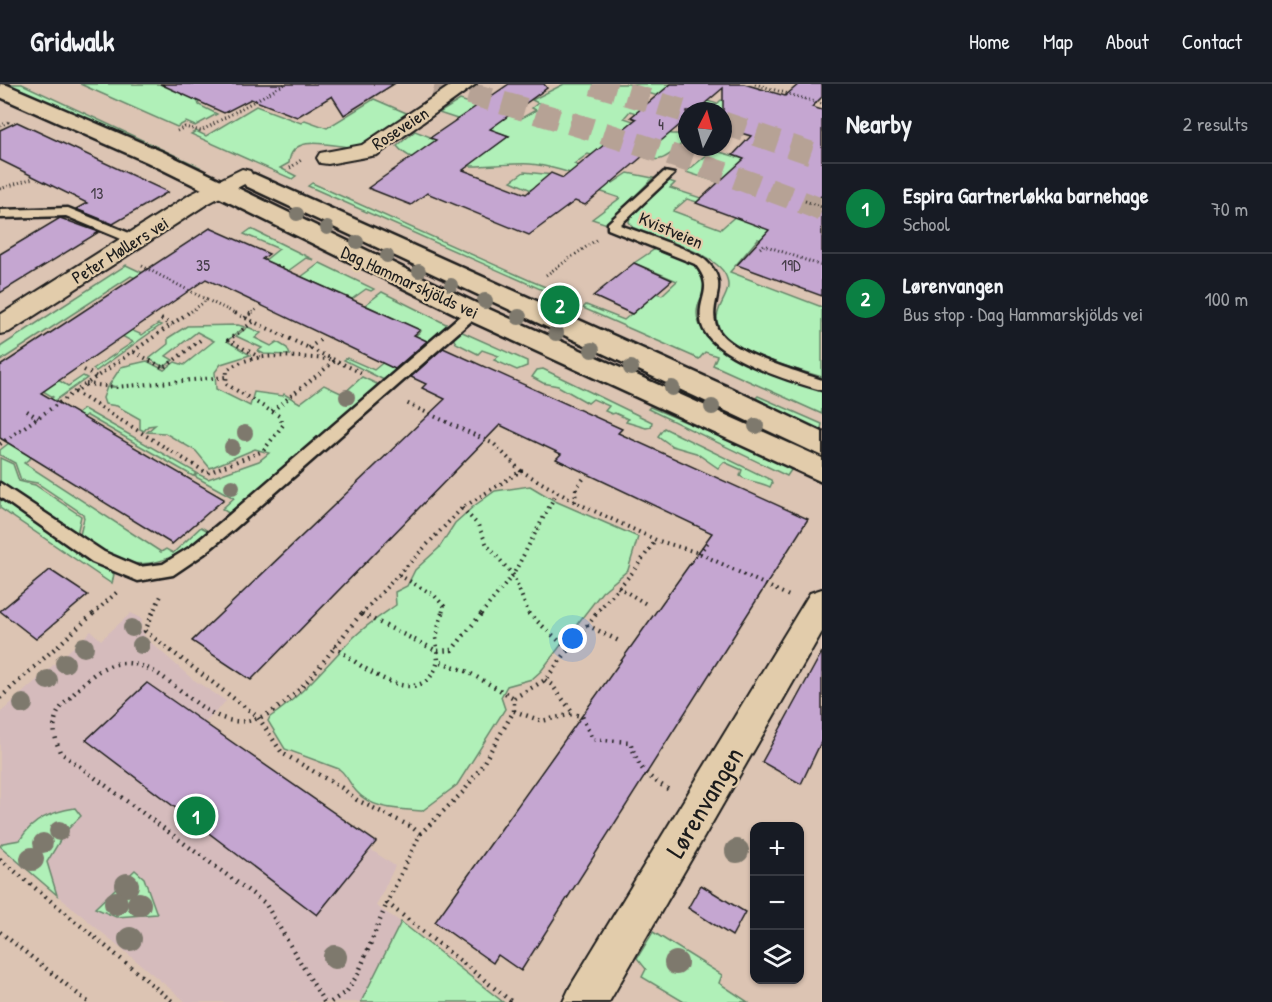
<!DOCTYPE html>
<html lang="en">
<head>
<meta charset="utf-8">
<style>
	:root { --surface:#171b24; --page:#242831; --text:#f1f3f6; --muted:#9ea1a6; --line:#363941; --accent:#0b8043 }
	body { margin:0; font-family:"Patrick Hand",sans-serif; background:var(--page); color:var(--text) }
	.controls { position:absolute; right:18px; bottom:18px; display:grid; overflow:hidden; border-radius:12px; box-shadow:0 2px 4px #0004 }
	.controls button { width:54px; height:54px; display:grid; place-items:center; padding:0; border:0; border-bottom:2px solid var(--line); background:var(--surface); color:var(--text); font:30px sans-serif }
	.compass { position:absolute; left:678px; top:18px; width:54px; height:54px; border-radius:50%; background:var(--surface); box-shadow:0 2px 4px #0004; rotate:6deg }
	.you { position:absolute; left:573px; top:555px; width:21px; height:21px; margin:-15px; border:4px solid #fff; border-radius:50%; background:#1a73e8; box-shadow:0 0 0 9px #1a73e833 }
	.badge { display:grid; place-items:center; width:39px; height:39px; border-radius:50%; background:var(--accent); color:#fff; font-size:20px; font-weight:700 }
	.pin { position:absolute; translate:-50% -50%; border:3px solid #fff; box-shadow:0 2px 6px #0006 }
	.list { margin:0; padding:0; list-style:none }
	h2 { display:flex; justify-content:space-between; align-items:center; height:78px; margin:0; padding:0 24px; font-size:26px }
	h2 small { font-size:20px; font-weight:400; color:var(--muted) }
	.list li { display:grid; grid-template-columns:39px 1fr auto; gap:18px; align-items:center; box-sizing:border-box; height:90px; padding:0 24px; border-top:2px solid var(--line) }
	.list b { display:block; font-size:22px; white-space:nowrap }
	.list p { margin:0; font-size:20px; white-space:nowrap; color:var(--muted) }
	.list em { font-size:20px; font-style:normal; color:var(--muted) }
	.icon { flex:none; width:33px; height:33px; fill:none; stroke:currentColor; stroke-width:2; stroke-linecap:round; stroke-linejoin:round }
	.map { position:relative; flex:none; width:822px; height:918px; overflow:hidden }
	header { display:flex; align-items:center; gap:36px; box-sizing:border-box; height:84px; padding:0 30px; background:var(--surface); border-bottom:2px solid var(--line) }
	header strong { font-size:28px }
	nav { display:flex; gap:33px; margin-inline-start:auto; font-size:21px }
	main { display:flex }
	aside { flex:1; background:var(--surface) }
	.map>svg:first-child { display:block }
</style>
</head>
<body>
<header>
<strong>Gridwalk</strong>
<nav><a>Home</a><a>Map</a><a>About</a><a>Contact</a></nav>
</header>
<main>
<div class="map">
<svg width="822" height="918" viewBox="0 0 822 918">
	<rect width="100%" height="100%" fill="#dcc4b3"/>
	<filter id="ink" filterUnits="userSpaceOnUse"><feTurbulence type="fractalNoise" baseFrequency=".0167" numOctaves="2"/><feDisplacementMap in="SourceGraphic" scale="12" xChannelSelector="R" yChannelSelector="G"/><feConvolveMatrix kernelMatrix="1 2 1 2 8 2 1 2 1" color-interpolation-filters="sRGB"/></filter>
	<g filter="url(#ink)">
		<path fill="#d5bbbc" d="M131 529 142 535 141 544 145 553 191 594 226 617 205 639 147 599 86 657 317 831 370 765 395 782 376 822 401 838 503 918H186L0 764V629L91 547 101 556Z"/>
		<g fill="#b0f0b8" stroke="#66866a" stroke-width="1.5">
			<path d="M8 0H22L200 83 194 86Z"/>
			<path d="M80 0H163L197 15 199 21 217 30 195 42 186 38 177 43Z"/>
			<path d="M564 0H686L697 14 717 20 721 16 822 47 723 27H706L642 7 631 14 651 21 639 30 630 27 624 34 672 50H687V54C658 86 656 76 618 64L609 77 588 70 574 80 602 90 599 94 613 99 628 89 653 94 607 140 592 135 620 114 590 104 593 97C573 90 552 82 530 80 494 78 423 94 397 62L415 47 438 56 427 63 474 77 509 52 439 29 460 16 520 35 536 26 532 24 538 19 532 16Z"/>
			<path d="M374 15 411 31 360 64C340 65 291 45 289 79L280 84 296 92 292 95 191 50 196 47 206 52 256 22 301 39 305 36 327 44Z"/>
			<path d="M713 66 822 98V118L788 107 779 118 686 88Z"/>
			<path d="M524 88 554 91 531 106 511 97Z"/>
			<path d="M669 97 675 99 670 104 701 114 697 118 687 115 673 127 721 145 749 120 822 179 758 155 730 188 822 223V293C798 286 718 266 717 236 716 220 734 209 726 192 716 169 657 154 634 144L629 138 630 132Z"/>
			<path d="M312 99 531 197 560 209 556 212 308 102Z"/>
			<path d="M251 145 314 176 306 174 288 187 264 177 279 165 244 150Z"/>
			<path d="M655 165 698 181 706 198C705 209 697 218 697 229 696 268 792 295 822 307V330L713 281 717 272 705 268 699 275 583 224 586 221 624 236 656 209 662 211 677 197 634 179Z"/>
			<path d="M320 179 374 205 371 207 366 205 352 215 301 193Z"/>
			<path d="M126 181 145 190 138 195 131 192 0 277V263Z"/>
			<path d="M382 208 448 241 384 296 344 276 347 274 374 286 421 247 365 221Z"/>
			<path d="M158 240 161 241 96 287 93 285 133 258 122 252 131 246 142 251Z"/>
			<path d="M238 241 245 243 227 257 250 271 221 280 215 288 216 305 250 322 254 308 283 312 284 310 300 319 324 301 343 310 362 293 379 301 230 430 222 425 234 414 194 392 198 390 208 395 259 377 269 369 255 365 210 384 196 367 165 349 147 348 155 341 148 342 144 347 140 345V335L117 322 105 320 103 314 107 303H116L109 301 121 283 147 277 164 286 175 278 184 281 214 257 197 248 166 272 173 276 164 283 149 275 168 260V254L187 242Z"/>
			<path d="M248 243 261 249 255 254 271 262 277 258 287 264 290 271 264 270 258 267 262 264 236 252Z"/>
			<path d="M460 247 527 277V282L517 286 494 276 499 272 482 266 478 270 456 259 452 253Z"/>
			<path d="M543 285 652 338 651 343 646 344 626 338 628 335 615 329 612 330 605 327 609 322 593 315 588 319 558 302 543 299 532 293 537 286Z"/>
			<path d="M83 292 87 294 39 328 35 326 53 313 43 307 58 296 68 302Z"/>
			<path d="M758 312 822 340 820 350 756 314Z"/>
			<path d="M650 323 793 383 787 392 648 325Z"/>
			<path d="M84 325 197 389 193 392 86 331 71 343 65 339Z"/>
			<path d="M70 344 24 379 161 468 166 465 173 469 201 443 210 448C186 468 152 488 120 476 105 471 92 459 80 451L84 434 83 430 37 399 21 396 15 379 0 371V366L17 353Z"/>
			<path d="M664 344 771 396 772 399 770 403C761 398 748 398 740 392L742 386 724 378 718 384 696 369 672 362 658 352Z"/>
			<path d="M0 374 13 380 19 397 35 401 81 432 77 450 0 398Z"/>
			<path d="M530 402 555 417 638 453 628 486 602 508 541 587 532 595 507 602 501 613 505 625 457 701 422 727C399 725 372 726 356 707 349 699 347 691 339 685L285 665 268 637 270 633C303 611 326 581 354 553 366 541 382 531 396 521L395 508 407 502 415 486 439 464 455 439 474 422 495 407Z"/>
			<path d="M0 415 114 490 112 500 0 424Z"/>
			<path d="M75 724 81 732 65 748 47 778 57 811 0 762 3 759 20 756C33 735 51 728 75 724Z"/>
			<path d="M135 786 144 794 157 830 116 833 95 824Z"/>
			<path d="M401 838 503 918H361Z"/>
			<path d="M653 848 722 891 719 899 748 918H684L642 893 646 885 637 874Z"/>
		</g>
		<g fill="#c5a6d1" stroke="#1c1c1c" stroke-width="1.5">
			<path d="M160 0H394L344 31 332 12 297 33 251 15 224 29Z"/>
			<path d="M509 0H544L547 4 490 45 509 52 463 86 526 110 551 89 563 94 636 35 631 33 671 0H744L785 12 799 0H822V13L812 23 822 26V111L811 124 822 128V212L737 181 769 146 696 119 744 75 733 71 751 52 723 44V4L696 27H687V35L585 121 575 117 529 151 427 109 411 121 368 104 436 56 430 54Z"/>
			<path d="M17 38 168 108 113 140 76 125 87 119 0 76V46Z"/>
			<path d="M60 134 99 148 0 209V170Z"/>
			<path d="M210 144 269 170 262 175 420 246 414 251 427 257 395 285 206 195 41 309 224 415 172 460 0 354V282Z"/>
			<path d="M634 179 672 196 632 230 593 212Z"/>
			<path d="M443 264 622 345 618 349 808 435 521 887 498 871 493 879 435 838 712 449 556 375 561 370 500 341 251 596 192 557 445 315 422 304 426 300 411 293Z"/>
			<path d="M50 486 88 511 36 555 0 527Z"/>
			<path d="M822 568V656L801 700 762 678Z"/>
			<path d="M147 599 376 758 317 831 86 656Z"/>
			<path d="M701 801 745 828 732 852 688 824Z"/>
		</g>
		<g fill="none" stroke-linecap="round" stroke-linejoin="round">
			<g stroke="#b6a295" stroke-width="23" stroke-dasharray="23 12" stroke-linecap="butt">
				<path d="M435 0C566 36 696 76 822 126"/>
				<path d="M593 0 687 28"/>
				<path d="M723 39 822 73"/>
			</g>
			<defs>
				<g id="service">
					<path d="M664 88 674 90 620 141C638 148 693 166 705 176 733 201 706 218 717 244 729 269 797 287 822 296V306C792 298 711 273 702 241 695 214 717 206 695 180L608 145V139Z"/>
					<path d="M68 124 139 153 141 156 135 160 131 159 66 132 0 134V126Z"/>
					<path d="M473 224 478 225V231L233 446 204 470 173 491 138 497 92 478 0 413V399L104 468 139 483 163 480 192 462 221 438 468 225Z"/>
				</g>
				<g id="minor">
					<path d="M453 0H476L377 71 328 80 320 79 317 74 320 69 362 61Z"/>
					<path d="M242 85 250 87 253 92 250 97 207 120 9 248 0 250V231L191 110Z"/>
					<path d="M822 505V548L609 918H563L570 903 810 509Z"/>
				</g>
				<g id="secondary">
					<path d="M0 0 7 1 163 68 482 222 822 374V398L464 234 147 78 0 13Z"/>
					<path d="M254 90 728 303 822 348V372L246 102 242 97 246 92Z"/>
				</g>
			</defs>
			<use href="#service" stroke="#1c1c1c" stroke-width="5"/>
			<use href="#minor" stroke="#1c1c1c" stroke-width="4"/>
			<use href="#secondary" stroke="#1c1c1c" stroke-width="5"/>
			<g stroke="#1c1c1c" stroke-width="3" stroke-dasharray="1 3" stroke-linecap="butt">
				<path d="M755 0 822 20"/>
				<path d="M0 42 8 38 6 36"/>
				<path d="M177 47 185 43 201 47 285 0"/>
				<path d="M290 84 301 76"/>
				<path d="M0 105 33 94"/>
				<path d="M805 117 822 123"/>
				<path d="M760 164 764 161 822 182"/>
				<path d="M142 182 207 216 186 231"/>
				<path d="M546 191 596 156"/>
				<path d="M207 216 239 231"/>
				<path d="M249 231 257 225"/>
			</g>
			<g stroke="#1c1c1c" stroke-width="4" stroke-dasharray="1.5 4.5" stroke-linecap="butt">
				<path d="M235 229 364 290"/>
				<path d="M245 234 251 229"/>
				<path d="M161 235 172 241"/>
				<path d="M253 238 228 256 261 274"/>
				<path d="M309 264 320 256"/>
				<path d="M134 268 164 284 203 254"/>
				<path d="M84 286 97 293"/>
				<path d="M86 300 116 303 226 293"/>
				<path d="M75 308 207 389 263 367 283 341 279 332 226 300 227 286C256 265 297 274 331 275"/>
				<path d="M27 327 38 334"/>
				<path d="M272 327 335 277"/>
				<path d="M0 360 188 229"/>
				<path d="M521 387 575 418 656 456 699 469 789 512"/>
				<path d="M575 418 576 404 584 394"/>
				<path d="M462 424 478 441 487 461 513 491 529 530"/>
				<path d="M699 469 709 457"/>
				<path d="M399 491 434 511 444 522 442 530"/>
				<path d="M618 503 648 521"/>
				<path d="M93 530 117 508"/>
				<path d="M152 530 162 510"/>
				<path d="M361 530 462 424 521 387 494 360 406 319"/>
				<path d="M481 530 513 491 557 408"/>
				<path d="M595 530 632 489 656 456"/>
			</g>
			<g stroke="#1c1c1c" stroke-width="4.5" stroke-dasharray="1.5 5" stroke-linecap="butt">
				<path d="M153 529 145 547 258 633 282 669 342 704 357 716 412 743 420 750 387 819 512 918"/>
				<path d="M442 529 436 553 438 577 466 587 514 614"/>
				<path d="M528 529 568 565"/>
				<path d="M362 530 437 567 452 566 482 529"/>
				<path d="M587 541 621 558"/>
				<path d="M334 562C358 580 422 633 438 577"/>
				<path d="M545 596 552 601 573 629"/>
				<path d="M0 614 94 529"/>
				<path d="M514 627 542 637 572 630 582 632 592 655 630 658C640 687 645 691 671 707"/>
				<path d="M420 750 464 707 481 683 514 627V614L545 596 597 529"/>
				<path d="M0 775 173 918"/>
				<path d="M0 848 88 918"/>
				<path d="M324 918 265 819 60 668C54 652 50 635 63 621 75 609 88 592 104 584 162 557 196 650 252 636 297 625 333 561 362 529"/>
				<path d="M331 918 347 907 358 890 387 819"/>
			</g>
			<use href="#service" fill="#e2ccab" fill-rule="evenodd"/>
			<use href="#minor" fill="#e2ccab" fill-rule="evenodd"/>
			<use href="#secondary" fill="#e2ccab" fill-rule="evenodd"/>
		</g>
		<g fill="#7e796d">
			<circle cx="297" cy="130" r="7"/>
			<circle cx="327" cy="144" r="7"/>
			<circle cx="357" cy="158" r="7"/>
			<circle cx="387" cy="172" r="7"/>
			<circle cx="419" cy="187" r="7"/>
			<circle cx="451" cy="201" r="7"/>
			<circle cx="485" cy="217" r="8"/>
			<circle cx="519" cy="233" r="8"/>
			<circle cx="556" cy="249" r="8"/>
			<circle cx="592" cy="266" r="8"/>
			<circle cx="631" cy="284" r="8"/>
			<circle cx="672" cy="304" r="8"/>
			<circle cx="347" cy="313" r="8"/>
			<circle cx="712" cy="323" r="8"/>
			<circle cx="756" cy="342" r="8"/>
			<circle cx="245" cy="349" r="8"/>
			<circle cx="232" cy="363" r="8"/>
			<circle cx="232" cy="403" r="8"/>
			<circle cx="132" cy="544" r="9"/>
			<circle cx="141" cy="561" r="9"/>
			<circle cx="84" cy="563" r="10"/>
			<circle cx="65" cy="579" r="10"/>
			<circle cx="48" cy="596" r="10"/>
			<circle cx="23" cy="620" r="10"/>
			<circle cx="59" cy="747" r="10"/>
			<circle cx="43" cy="759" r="10"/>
			<circle cx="737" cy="767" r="12"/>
			<circle cx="32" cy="775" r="12"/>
			<circle cx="127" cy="801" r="12"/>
			<circle cx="116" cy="819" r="12"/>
			<circle cx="139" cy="820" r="12"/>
			<circle cx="130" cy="855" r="12"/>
			<circle cx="335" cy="873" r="12"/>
			<circle cx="676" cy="879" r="12"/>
		</g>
	</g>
	<g text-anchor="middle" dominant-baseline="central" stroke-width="4.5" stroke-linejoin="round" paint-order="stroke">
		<g font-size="16" fill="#463e49">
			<text x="661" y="40">4</text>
			<text x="97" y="109">13</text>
			<text x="203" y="181">35</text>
			<text x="791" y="181">19D</text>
		</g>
		<g font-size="18" fill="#1c1c1c" stroke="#e2ccab">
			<text transform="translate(400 44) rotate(-33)">Roseveien</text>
			<text transform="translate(671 146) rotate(23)">Kvistveien</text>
			<text transform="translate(120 166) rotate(-32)">Peter Møllers vei</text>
			<text transform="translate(410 198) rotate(25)">Dag Hammarskjölds vei</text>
		</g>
		<g font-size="27" fill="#1c1c1c" stroke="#e2ccab">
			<text transform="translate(704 718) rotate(-59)">Lørenvangen</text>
		</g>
	</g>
</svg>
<div class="controls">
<button>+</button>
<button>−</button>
<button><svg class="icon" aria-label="layers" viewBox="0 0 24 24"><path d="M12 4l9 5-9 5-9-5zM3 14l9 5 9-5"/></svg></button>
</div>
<svg class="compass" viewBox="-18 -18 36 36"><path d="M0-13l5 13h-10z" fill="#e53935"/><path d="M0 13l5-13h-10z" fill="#9ea1a6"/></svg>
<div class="you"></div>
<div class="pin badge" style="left:196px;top:732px">1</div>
<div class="pin badge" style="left:560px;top:221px">2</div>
</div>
<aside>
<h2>Nearby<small>2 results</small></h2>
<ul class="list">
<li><span class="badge">1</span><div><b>Espira Gartnerløkka barnehage</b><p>School</p></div><em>70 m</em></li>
<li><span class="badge">2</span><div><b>Lørenvangen</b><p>Bus stop · Dag Hammarskjölds vei</p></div><em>100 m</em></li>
</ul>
</aside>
</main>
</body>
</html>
